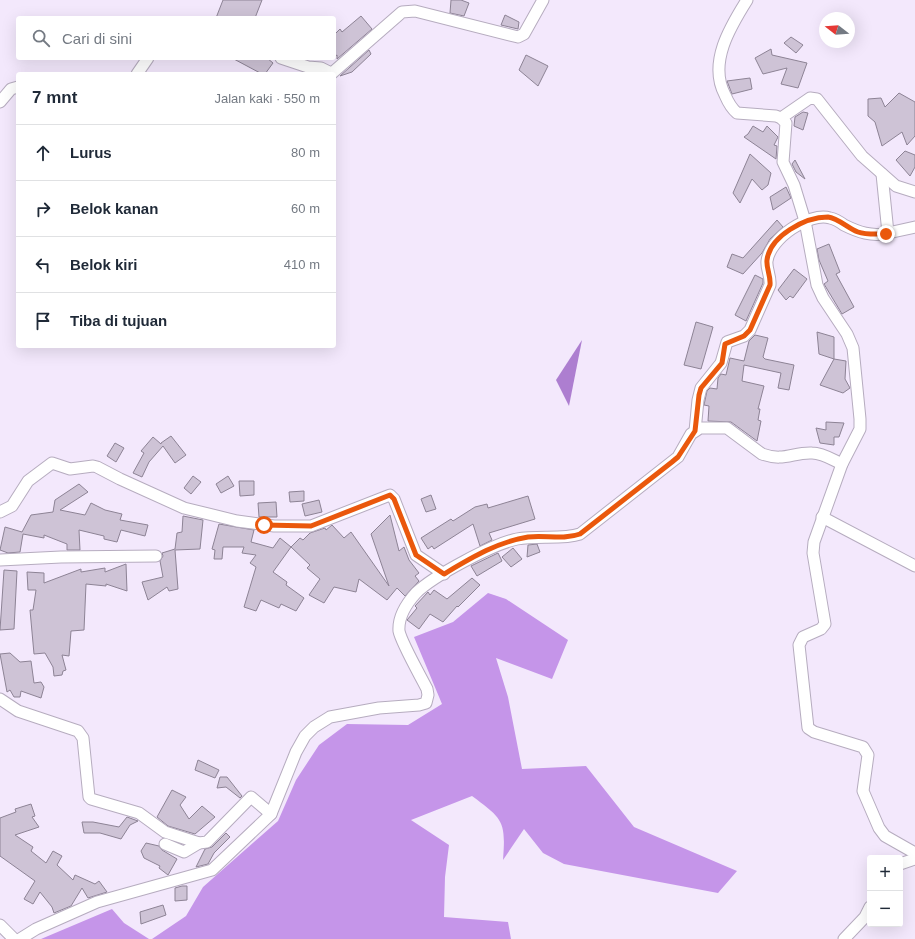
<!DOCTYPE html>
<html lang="id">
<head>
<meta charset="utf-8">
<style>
	:root { --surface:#fff; --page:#f2f2f3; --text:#1f2937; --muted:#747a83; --line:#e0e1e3 }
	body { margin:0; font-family:Helvetica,sans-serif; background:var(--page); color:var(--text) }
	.controls { position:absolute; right:12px; bottom:12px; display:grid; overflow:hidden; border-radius:4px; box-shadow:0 4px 16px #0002 }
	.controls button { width:36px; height:36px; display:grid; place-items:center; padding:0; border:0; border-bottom:1px solid var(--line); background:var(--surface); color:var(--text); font:20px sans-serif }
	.compass { position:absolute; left:819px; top:12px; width:36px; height:36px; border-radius:50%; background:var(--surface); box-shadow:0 4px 16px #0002; rotate:287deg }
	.stop { position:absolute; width:12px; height:12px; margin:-9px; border:3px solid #ea580c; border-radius:50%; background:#fff }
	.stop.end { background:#ea580c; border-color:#fff; box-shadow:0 1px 4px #0008 }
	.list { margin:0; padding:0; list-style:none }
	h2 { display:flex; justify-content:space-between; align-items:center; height:52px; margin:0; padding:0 16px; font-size:17px }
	h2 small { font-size:13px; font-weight:400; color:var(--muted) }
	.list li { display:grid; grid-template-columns:26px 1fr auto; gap:12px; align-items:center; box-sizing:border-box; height:56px; padding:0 16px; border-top:1px solid var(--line) }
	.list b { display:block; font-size:15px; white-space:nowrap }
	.list em { font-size:13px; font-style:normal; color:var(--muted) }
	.icon { flex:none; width:22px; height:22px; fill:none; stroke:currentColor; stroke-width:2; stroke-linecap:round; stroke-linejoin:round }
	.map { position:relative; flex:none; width:915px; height:939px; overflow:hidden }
	.search { position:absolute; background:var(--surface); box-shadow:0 4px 16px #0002; left:16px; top:16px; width:320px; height:44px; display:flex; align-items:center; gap:10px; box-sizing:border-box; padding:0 14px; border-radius:4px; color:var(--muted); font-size:15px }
	.panel { position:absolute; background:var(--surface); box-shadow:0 4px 16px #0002; left:16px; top:72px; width:320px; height:276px; border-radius:4px }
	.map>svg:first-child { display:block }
</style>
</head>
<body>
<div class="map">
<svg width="915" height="939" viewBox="0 0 915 939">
	<rect width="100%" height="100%" fill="#f3e8fc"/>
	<g fill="#c595e9">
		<path d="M488 593 506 599 568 640 552 679 496 658 508 697 522 769 586 766 634 827 737 871 718 893 564 864 543 853 524 829 503 860C506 821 503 819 472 796L411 820 449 845 445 877 444 917 508 922 511 939H152L186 916 203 887 278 821 296 780 319 745 347 724 408 725 442 704 414 637 453 622Z"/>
		<path d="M112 909 124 923 149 939H41Z"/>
	</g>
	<path fill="#ad7ed0" d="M582 340 569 406 556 380Z"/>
	<g fill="#cec3d6" stroke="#8d8395">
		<path d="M223 0H262L255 18H216Z"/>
		<path d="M451 0H461L469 3 464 16 450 13Z"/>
		<path d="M505 15 519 22 518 29 501 25Z"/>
		<path d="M361 16 372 29 337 59V55L334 57V35L340 29 342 32Z"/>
		<path d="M791 37 803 45 796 53 784 43Z"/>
		<path d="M771 49 772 55 807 63 798 88 781 84 787 68 763 74 755 58Z"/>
		<path d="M369 50 371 54 352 72 340 76Z"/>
		<path d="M526 55 548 66 538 86 519 70Z"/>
		<path d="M232 58H267L273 63 265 74H262Z"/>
		<path d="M750 78 752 89 732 94 727 81Z"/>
		<path d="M899 93 915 102V136L907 145 902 132 882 146 875 122 868 116V99L881 98 885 107Z"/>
		<path d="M803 112 808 113 803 130 794 126 795 117Z"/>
		<path d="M753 126 763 132 767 126 778 137 774 145 777 146 776 159 744 137 748 134Z"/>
		<path d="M905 151 915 155V167L910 176 896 160Z"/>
		<path d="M750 154 771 173 768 185 762 190 752 179 740 203 733 193Z"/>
		<path d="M795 160 805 179 796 172 792 164Z"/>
		<path d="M786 187 791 198 773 210 770 197Z"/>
		<path d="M777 220 783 227 770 239 762 253 743 274 727 267 732 254 743 258Z"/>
		<path d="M829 244 840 272 836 274 854 307 842 314 824 284 828 281 819 260 817 249Z"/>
		<path d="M794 269 807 279 793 298 790 296 786 300 778 290Z"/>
		<path d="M755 275 763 279V283L746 321 735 315Z"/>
		<path d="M696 322 713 327 701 369 684 365Z"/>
		<path d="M817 332 834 337V359L819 354Z"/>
		<path d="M755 335 768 338 763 357 765 359 794 365 789 390 778 388 781 373 744 365 742 381 764 386 758 409H760L758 420 761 421 757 441 731 422 708 421 709 406 704 405 707 391 710 388 717 389 718 378 721 374 726 375 730 358 744 361 749 341Z"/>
		<path d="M834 359 846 361 845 379 850 388 843 393 820 385Z"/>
		<path d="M826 422 844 423 839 437H834V445L820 443 816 428 826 430Z"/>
		<path d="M171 436 186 455 175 463 163 446 149 462 142 477 133 473 144 453 141 451 153 437 161 444V443Z"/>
		<path d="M115 443 124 448 116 462 107 456Z"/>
		<path d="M193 476 201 482 191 494 184 488Z"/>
		<path d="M228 476 234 486 221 493 216 484Z"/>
		<path d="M239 481H254V495L240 496Z"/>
		<path d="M79 484 88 492 60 510 85 515 91 503 105 510 122 514 120 520 148 525 145 536 121 530 117 542 104 539V536L79 530 80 550H67V544L44 535V538L23 534 20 552 8 553 0 550 5 527 22 532 31 515 53 512 55 500Z"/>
		<path d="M304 491V501L290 502 289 492Z"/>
		<path d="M431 495 436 509 426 512 421 499Z"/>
		<path d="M528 496 535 519 489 533 492 540 480 546 473 524 434 549 432 546 428 549 421 538 451 519 453 521 475 507 487 504 488 508Z"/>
		<path d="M319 500 322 512 305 516 302 504Z"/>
		<path d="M276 502 277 517H259L258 503Z"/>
		<path d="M390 515 399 551 404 547 409 560 419 573 415 576 419 581 405 596 397 588 387 600 359 579 356 592 334 587 324 603 309 595 320 579 307 568 310 565 291 547 273 572 287 582 286 585 304 598 296 611 281 604 279 608 261 600 256 611 244 607 256 567 250 563 256 555 242 553 244 547H223L222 559H214L215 550 212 549 219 524 254 530 251 542 273 548 280 538 291 547 300 538 303 540 310 533 325 528 326 530 332 525 344 538 351 532 389 586 371 534Z"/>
		<path d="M183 516 203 520 200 549 175 550 178 589 169 591 167 587 148 600 142 582 163 577 160 561 163 556 162 553 175 549 177 533 182 532Z"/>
		<path d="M537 544 540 552 527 557 528 545Z"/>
		<path d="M513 548 522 559 511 567 502 557Z"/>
		<path d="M498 553 502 561 477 576 471 566Z"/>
		<path d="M126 564 127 591 106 584V586L86 584 84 630 71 631 69 656 62 655 66 670 63 671 62 675 54 676 53 667 45 653 34 654 30 610H33L36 590H28L27 572 44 573V583L81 569V572L105 568V572Z"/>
		<path d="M4 570 17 571 14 629 0 630Z"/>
		<path d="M472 578 480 585 458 607 457 606 443 622 430 614 419 629 407 620 417 608 415 606 428 592 430 595 434 590 447 599Z"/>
		<path d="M10 653 20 662 31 661 34 683 41 682 44 687 41 698 21 691 20 697H14L10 690 7 692 0 654Z"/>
		<path d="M198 760 219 770 215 778 195 770Z"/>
		<path d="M220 777H227L242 796 240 798 226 787 217 788Z"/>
		<path d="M172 790 186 797 180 805 189 819 202 806 215 817 195 834 168 826 157 817Z"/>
		<path d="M31 804 35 816 32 817 39 827 15 835 33 847 31 851 46 863 53 851 62 856 57 865 73 880 75 875 95 884 99 881 107 892 88 898 82 888 71 906 54 913 52 907 40 892 33 904 24 899 35 881 0 856V818L16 812 15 809Z"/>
		<path d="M127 817 138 821 130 825 121 839 100 833H84L82 822H93L119 827Z"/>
		<path d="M226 833 230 837 214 853 208 864 196 867 205 849 212 847Z"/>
		<path d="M146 843 159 846 162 850 177 859 168 875 159 868 160 866 144 858 141 851Z"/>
		<path d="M182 886H187V900L175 901V888Z"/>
		<path d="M163 905 166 915 141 924 140 912Z"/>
	</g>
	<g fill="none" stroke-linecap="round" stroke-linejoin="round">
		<defs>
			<g id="minor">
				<path d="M747 0C730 27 708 63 725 95 728 102 731 108 737 113L776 116 781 118 786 123 783 162 794 185 805 221 817 285 823 298 847 334 853 348 860 419V429L842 464 814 542 813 553 825 624 821 629 803 637 799 645 808 728 814 732 863 747 868 755 863 791 879 828 885 836 915 853"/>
				<path d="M281 58 308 67 321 68 331 73"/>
				<path d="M137 74 148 58"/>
				<path d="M331 74 402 12 415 11 518 37 524 34 543 0"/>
				<path d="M0 102 11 89 18 87"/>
				<path d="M781 118 810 98 817 99 862 156 896 186 915 192"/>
				<path d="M888 233 915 227"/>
				<path d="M695 431 698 400 701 388 721 363 727 342 744 336 750 330 770 285C771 276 766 269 767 261 770 238 809 212 830 218 835 219 840 222 844 225 858 232 872 237 888 233L882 174"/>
				<path d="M0 512 12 506 28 481 52 463 70 469 93 466 97 467 120 479 184 508 237 521 274 526H311L390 495 394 499 416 555 444 574"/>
				<path d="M822 517 915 566"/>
				<path d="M0 560 61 557 156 556"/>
				<path d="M0 699 18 711 78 731 83 738 89 797 91 799 139 813 165 832 199 843 207 842 251 797 271 814"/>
				<path d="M165 844 184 852 199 843"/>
				<path d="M900 864 915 859"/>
				<path d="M0 925 14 939"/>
				<path d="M20 939 36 929 97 902 212 870 271 814 296 752 305 736 314 727 330 717 379 708 419 705 426 703 428 695 427 689C421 677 401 642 399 631 398 617 406 604 416 593 433 576 493 544 517 539 538 535 562 540 580 534L678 457 691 434 700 428H727L762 454C784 462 793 452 812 453 823 453 833 460 842 464"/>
				<path d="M844 939 865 917 870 907"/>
			</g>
		</defs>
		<use href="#minor" stroke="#b6acbf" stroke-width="13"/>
		<use href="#minor" stroke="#fff" stroke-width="11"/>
	</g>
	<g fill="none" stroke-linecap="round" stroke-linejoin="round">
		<path stroke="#ea580c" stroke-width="5" d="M264 525 311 526 390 495 394 499 416 555 444 574C471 558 497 542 528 537 546 535 563 540 580 534L672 462 678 457 695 431 699 395 701 388 722 363 725 344 744 336 750 330 770 285C771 276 766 268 767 260 770 236 805 217 828 217 838 218 849 229 858 232 866 235 878 234 886 234"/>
	</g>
</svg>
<div class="controls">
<button>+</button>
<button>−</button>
</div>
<svg class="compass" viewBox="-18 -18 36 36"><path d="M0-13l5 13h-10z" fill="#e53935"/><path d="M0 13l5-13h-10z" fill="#747a83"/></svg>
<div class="stop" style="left:264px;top:525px"></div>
<div class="stop end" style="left:886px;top:234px"></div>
<div class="search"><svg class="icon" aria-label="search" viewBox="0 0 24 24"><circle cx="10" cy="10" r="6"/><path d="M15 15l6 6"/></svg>Cari di sini</div>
<section class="panel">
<h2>7 mnt<small>Jalan kaki · 550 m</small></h2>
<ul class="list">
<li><svg class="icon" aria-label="ahead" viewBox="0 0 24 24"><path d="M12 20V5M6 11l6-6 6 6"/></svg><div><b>Lurus</b></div><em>80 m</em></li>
<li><svg class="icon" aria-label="right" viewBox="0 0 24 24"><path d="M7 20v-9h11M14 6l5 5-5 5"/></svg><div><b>Belok kanan</b></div><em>60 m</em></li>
<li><svg class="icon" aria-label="left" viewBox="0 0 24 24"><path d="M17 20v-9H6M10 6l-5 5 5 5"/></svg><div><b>Belok kiri</b></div><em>410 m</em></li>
<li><svg class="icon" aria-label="arrive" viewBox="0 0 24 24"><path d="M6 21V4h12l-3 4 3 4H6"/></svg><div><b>Tiba di tujuan</b></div></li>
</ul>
</section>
</div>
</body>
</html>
